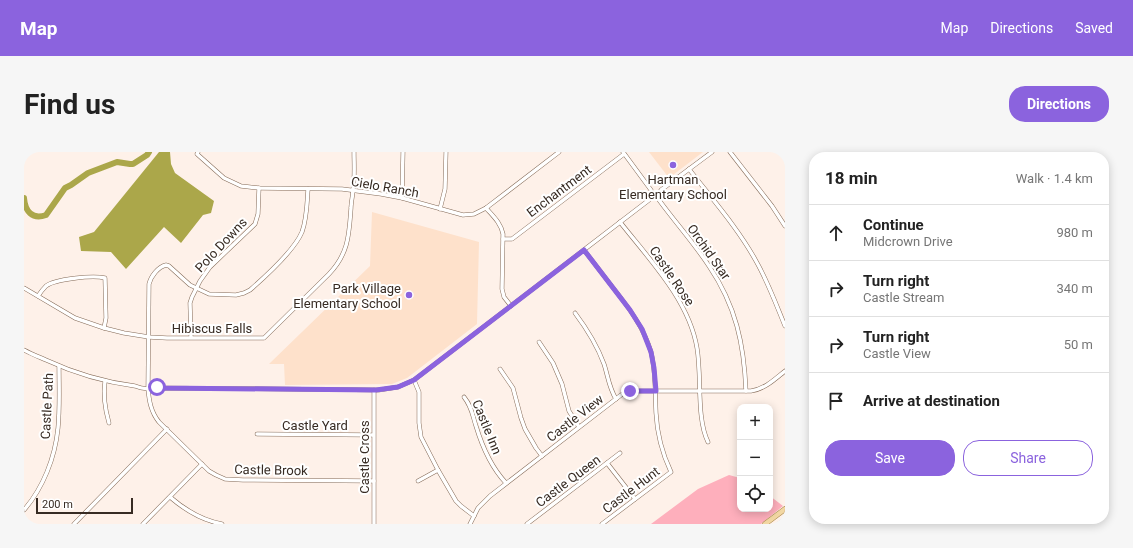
<!DOCTYPE html>
<html lang="en">
<head>
<meta charset="utf-8">
<style>
	:root { --surface:#fff; --page:#f6f6f6; --text:#222; --muted:#767676; --line:#e0e0e0; --accent:#8b63de }
	body { margin:0; font-family:Roboto,sans-serif; background:var(--page); color:var(--text) }
	.controls { position:absolute; right:12px; bottom:12px; display:grid; overflow:hidden; border-radius:8px; box-shadow:0 2px 10px #0003 }
	.controls button { width:36px; height:36px; display:grid; place-items:center; padding:0; border:0; border-bottom:1px solid var(--line); background:var(--surface); color:var(--text); font:20px sans-serif }
	.scale { position:absolute; left:12px; bottom:10px; width:97px; box-sizing:border-box; padding-left:4px; border:2px solid #372b23; border-top:0; font-size:11px; line-height:14px; white-space:nowrap; color:#372b23; -webkit-text-stroke:3px #fff; paint-order:stroke }
	.stop { position:absolute; width:12px; height:12px; margin:-9px; border:3px solid #8b63de; border-radius:50%; background:#fff }
	.stop.end { background:#8b63de; border-color:#fff; box-shadow:0 1px 4px #0008 }
	.list { margin:0; padding:0; list-style:none }
	h2 { display:flex; justify-content:space-between; align-items:center; height:52px; margin:0; padding:0 16px; font-size:17px }
	h2 small { font-size:13px; font-weight:400; color:var(--muted) }
	.list li { display:grid; grid-template-columns:26px 1fr auto; gap:12px; align-items:center; box-sizing:border-box; height:56px; padding:0 16px; border-top:1px solid var(--line) }
	.list b { display:block; font-size:15px; white-space:nowrap }
	.list p { margin:0; font-size:13px; white-space:nowrap; color:var(--muted) }
	.list em { font-size:13px; font-style:normal; color:var(--muted) }
	.actions { display:flex; gap:8px; padding:12px 16px }
	.actions a { flex:1; padding:9px 0; border:1px solid var(--accent); border-radius:16px; text-align:center; font-size:14px; color:var(--accent) }
	.actions .main { background:var(--accent); color:#fff }
	.icon { flex:none; width:22px; height:22px; fill:none; stroke:currentColor; stroke-width:2; stroke-linecap:round; stroke-linejoin:round }
	.map { position:relative; flex:none; width:761px; height:372px; overflow:hidden; border-radius:16px }
	header { display:flex; align-items:center; gap:24px; box-sizing:border-box; height:56px; padding:0 20px; background:var(--accent); color:#fff }
	header strong { font-size:19px }
	nav { display:flex; gap:22px; margin-inline-start:auto; font-size:14px }
	.intro { display:flex; align-items:center; justify-content:space-between; box-sizing:border-box; height:96px; padding:0 24px }
	h1 { margin:0; font-size:28px }
	.button { padding:10px 18px; border-radius:16px; background:var(--accent); color:#fff; font-size:14px; font-weight:700 }
	main { display:flex; gap:24px; padding:0 24px }
	aside { flex:1; background:var(--surface); border-radius:16px; box-shadow:0 2px 10px #0003 }
	.map>svg:first-child { display:block }
</style>
</head>
<body>
<header>
<strong>Map</strong>
<nav><a>Map</a><a>Directions</a><a>Saved</a></nav>
</header>
<div class="intro"><h1>Find us</h1><a class="button">Directions</a></div>
<main>
<div class="map">
<svg width="761" height="372" viewBox="0 0 761 372">
	<rect width="100%" height="100%" fill="#fef1e9"/>
	<g fill="#fee1cb">
		<path d="M625 0H679L645 26Z"/>
		<path d="M348 60 455 90 453 172 383 226 368 232 261 233 260 212H245L346 114Z"/>
	</g>
	<path fill="#feafbc" d="M705 323 716 326V357H746V344L759 354 737 372H627L674 337Z"/>
	<path fill="#aba74a" d="M135 0H146L147 12 151 21 190 49 187 61 179 63 157 91 140 75 102 117 87 100 57 99 55 85 70 80Z"/>
	<g fill="none" stroke-linecap="round" stroke-linejoin="round">
		<path stroke="#aba74a" stroke-width="6" d="M0 46C1 59 8 68 22 63L41 36 47 33 64 21 93 10 106 12H109L123 3 125 0"/>
		<defs>
			<g id="minor">
				<path d="M174 0 173 2 200 26 217 34 235 36 318 37 357 42 378 46 439 63 450 62 462 56 535 0"/>
				<path d="M599 0 627 38"/>
				<path d="M706 0 748 54 761 74"/>
				<path d="M760 0 761 1"/>
				<path d="M665 17C688 47 714 76 732 109 744 130 752 152 761 174"/>
				<path d="M284 37C283 52 283 66 278 80 270 99 242 124 226 138L220 141 212 143 185 142 166 133 145 114 142 113C134 115 127 124 125 132L124 236C125 249 127 260 135 270L185 319 192 323 201 327 219 328 350 329"/>
				<path d="M637 38 688 0"/>
				<path d="M378 46 379 0"/>
				<path d="M635 48C651 70 670 91 685 114 712 154 720 192 722 239"/>
				<path d="M462 56C469 64 477 71 479 82L478 137 480 145 487 154"/>
				<path d="M416 57 421 37 422 0"/>
				<path d="M596 70C625 107 665 148 673 196 678 225 672 265 684 290"/>
				<path d="M479 87H488L492 84 600 2"/>
				<path d="M560 98C570 111 580 124 590 137 605 156 620 176 627 200 632 220 631 240 632 261 633 281 638 301 647 320L578 372"/>
				<path d="M0 136 51 166 80 176 100 181 125 185 143 186H240L305 122C325 101 325 82 327 56 327 50 329 43 329 37 331 25 330 12 330 0"/>
				<path d="M14 144C16 141 19 137 22 134 31 127 69 123 81 126L82 166 80 176"/>
				<path d="M551 161C563 177 573 193 580 212 584 224 585 236 592 247"/>
				<path d="M167 185 166 151 168 145 176 129 186 115 231 72 234 62 235 36"/>
				<path d="M515 190 529 211 538 232 545 259 555 275"/>
				<path d="M0 198C7 202 15 205 22 208 50 221 80 230 111 234 118 237 130 238 137 236L355 238 374 235 390 228 625 48"/>
				<path d="M476 217 489 236 497 266 501 277 512 296 518 304"/>
				<path d="M390 228 395 240V271L397 285 414 318 432 349 437 354 450 364"/>
				<path d="M81 229C79 243 81 257 85 271"/>
				<path d="M350 238V372"/>
				<path d="M440 245C448 255 448 262 452 274 458 294 467 315 482 331"/>
				<path d="M233 282 349 283"/>
				<path d="M583 311 611 347"/>
				<path d="M394 329 414 318"/>
				<path d="M146 345C161 358 177 368 198 372"/>
				<path d="M0 358C19 336 31 306 34 276 36 256 35 235 35 214"/>
				<path d="M50 372 143 277"/>
				<path d="M119 372 178 312"/>
				<path d="M446 372 454 356 466 344 597 243 603 240 608 239H727C741 237 751 227 761 219"/>
				<path d="M503 372 596 301"/>
			</g>
			<path id="major" d="M741 372 761 357"/>
		</defs>
		<use href="#minor" stroke="#846a57" stroke-width="4.5"/>
		<use href="#major" stroke="#ab894f" stroke-width="5.5"/>
		<use href="#minor" stroke="#fff" stroke-width="3.5"/>
		<use href="#major" stroke="#f2d7a3" stroke-width="4.5"/>
		<defs>
			<path id="rail" d="M753 372 761 366"/>
		</defs>
		<use href="#rail" stroke="#60544c" stroke-width="2.5"/>
		<use href="#rail" stroke="#fff" stroke-width="1" stroke-dasharray="3" stroke-linecap="butt"/>
	</g>
	<g fill="none" stroke-linecap="round" stroke-linejoin="round">
		<path stroke="#8b63de" stroke-width="5" d="M133 235 138 236 352 238 374 235 390 228 560 98 606 158 618 177 627 200 630 216 632 239H606"/>
	</g>
	<g fill="#8b63de" stroke="#fff" stroke-width="1.5">
		<circle cx="649" cy="13" r="4"/>
		<circle cx="385" cy="143" r="4"/>
	</g>
	<g text-anchor="middle" dominant-baseline="central" stroke-width="4" stroke-linejoin="round" paint-order="stroke">
		<g font-size="13" fill="#372b23" stroke="#fff">
			<text x="649" y="27">Hartman<tspan x="649" dy="15">Elementary School</tspan></text>
			<text x="377" y="136" text-anchor="end">Park Village<tspan x="377" dy="15">Elementary School</tspan></text>
		</g>
		<g font-size="13" fill="#372b23" stroke="#fff">
			<text transform="translate(361 35) rotate(10)">Cielo Ranch</text>
			<text transform="translate(535 39) rotate(-37)">Enchantment</text>
			<text transform="translate(197 93) rotate(-47)">Polo Downs</text>
			<text transform="translate(685 100) rotate(55)">Orchid Star</text>
			<text transform="translate(648 124) rotate(56)">Castle Rose</text>
			<text x="188" y="176">Hibiscus Falls</text>
			<text transform="translate(23 254) rotate(-87)">Castle Path</text>
			<text transform="translate(551 266) rotate(-38)">Castle View</text>
			<text x="291" y="273">Castle Yard</text>
			<text transform="translate(463 275) rotate(68)">Castle Inn</text>
			<text transform="translate(340 305) rotate(-90)">Castle Cross</text>
			<text transform="translate(247 318) rotate(1)">Castle Brook</text>
			<text transform="translate(544 329) rotate(-37)">Castle Queen</text>
			<text transform="translate(607 338) rotate(-37)">Castle Hunt</text>
		</g>
	</g>
</svg>
<div class="controls">
<button>+</button>
<button>−</button>
<button><svg class="icon" aria-label="locate" viewBox="0 0 24 24"><circle cx="12" cy="12" r="6"/><path d="M12 2v4M12 18v4M2 12h4M18 12h4"/></svg></button>
</div>
<div class="scale">200 m</div>
<div class="stop" style="left:133px;top:235px"></div>
<div class="stop end" style="left:606px;top:239px"></div>
</div>
<aside>
<h2>18 min<small>Walk · 1.4 km</small></h2>
<ul class="list">
<li><svg class="icon" aria-label="ahead" viewBox="0 0 24 24"><path d="M12 20V5M6 11l6-6 6 6"/></svg><div><b>Continue</b><p>Midcrown Drive</p></div><em>980 m</em></li>
<li><svg class="icon" aria-label="right" viewBox="0 0 24 24"><path d="M7 20v-9h11M14 6l5 5-5 5"/></svg><div><b>Turn right</b><p>Castle Stream</p></div><em>340 m</em></li>
<li><svg class="icon" aria-label="right" viewBox="0 0 24 24"><path d="M7 20v-9h11M14 6l5 5-5 5"/></svg><div><b>Turn right</b><p>Castle View</p></div><em>50 m</em></li>
<li><svg class="icon" aria-label="arrive" viewBox="0 0 24 24"><path d="M6 21V4h12l-3 4 3 4H6"/></svg><div><b>Arrive at destination</b></div></li>
</ul>
<div class="actions"><a class="main">Save</a><a>Share</a></div>
</aside>
</main>
</body>
</html>
